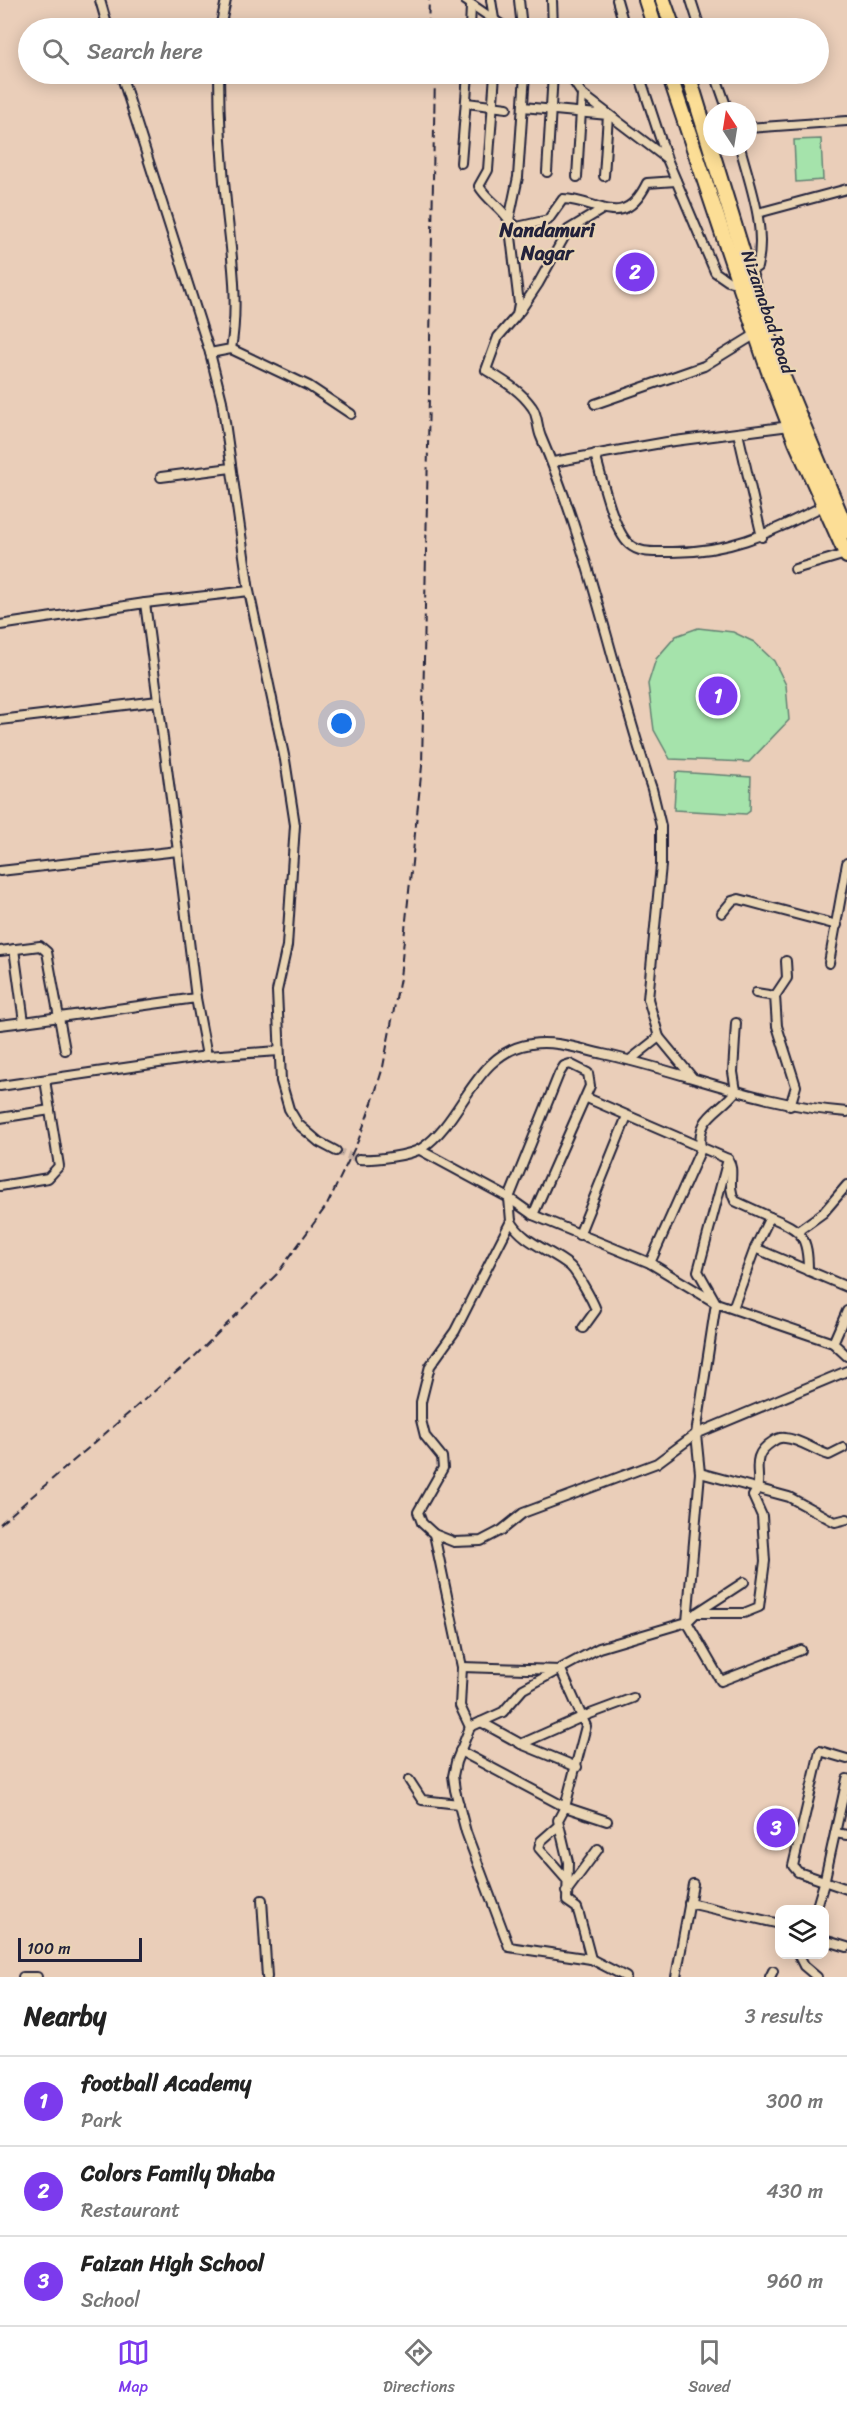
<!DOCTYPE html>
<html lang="en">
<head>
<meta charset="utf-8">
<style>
	:root { --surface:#fff; --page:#f2f2f2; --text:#222; --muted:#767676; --line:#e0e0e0; --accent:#7c3aed }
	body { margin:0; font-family:Sriracha,sans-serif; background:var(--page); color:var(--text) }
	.controls { position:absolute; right:18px; bottom:18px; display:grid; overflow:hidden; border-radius:12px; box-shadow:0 3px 15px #0003 }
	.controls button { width:54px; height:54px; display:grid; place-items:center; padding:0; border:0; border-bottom:2px solid var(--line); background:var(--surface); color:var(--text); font:30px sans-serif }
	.compass { position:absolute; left:703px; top:102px; width:54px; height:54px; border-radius:50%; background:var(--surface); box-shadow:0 3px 15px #0003; rotate:348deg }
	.scale { position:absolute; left:18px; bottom:15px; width:124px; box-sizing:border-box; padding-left:6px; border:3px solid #22223b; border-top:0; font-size:16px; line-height:21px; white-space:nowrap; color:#22223b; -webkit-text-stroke:4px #ead5b4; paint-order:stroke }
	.you { position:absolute; left:342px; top:724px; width:21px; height:21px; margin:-15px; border:4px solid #fff; border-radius:50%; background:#1a73e8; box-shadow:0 0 0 9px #1a73e833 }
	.badge { display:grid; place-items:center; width:39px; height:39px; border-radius:50%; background:var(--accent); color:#fff; font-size:20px; font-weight:700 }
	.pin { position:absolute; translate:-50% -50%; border:3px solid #fff; box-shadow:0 2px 6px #0006 }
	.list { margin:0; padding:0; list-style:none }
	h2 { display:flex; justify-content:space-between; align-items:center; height:78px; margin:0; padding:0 24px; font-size:26px }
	h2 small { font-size:20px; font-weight:400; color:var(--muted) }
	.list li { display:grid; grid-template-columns:39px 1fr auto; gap:18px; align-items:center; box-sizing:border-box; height:90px; padding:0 24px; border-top:2px solid var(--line) }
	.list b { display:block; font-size:22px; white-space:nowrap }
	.list p { margin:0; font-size:20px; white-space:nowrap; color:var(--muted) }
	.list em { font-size:20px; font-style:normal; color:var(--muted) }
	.icon { flex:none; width:33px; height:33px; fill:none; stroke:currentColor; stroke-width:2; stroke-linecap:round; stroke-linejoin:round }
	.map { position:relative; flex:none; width:847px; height:1977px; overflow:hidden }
	.search { position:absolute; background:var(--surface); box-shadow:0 3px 15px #0003; left:18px; right:18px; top:18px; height:66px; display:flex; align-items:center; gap:15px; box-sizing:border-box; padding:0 21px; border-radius:33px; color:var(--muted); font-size:22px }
	.sheet { height:348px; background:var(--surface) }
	nav { display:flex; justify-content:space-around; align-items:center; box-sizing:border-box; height:84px; border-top:2px solid var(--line); background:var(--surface); font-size:16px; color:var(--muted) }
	nav a { display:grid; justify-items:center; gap:3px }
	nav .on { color:var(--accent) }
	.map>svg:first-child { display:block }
</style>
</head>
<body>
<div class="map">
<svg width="847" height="1977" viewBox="0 0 847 1977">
	<rect width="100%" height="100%" fill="#eaceb9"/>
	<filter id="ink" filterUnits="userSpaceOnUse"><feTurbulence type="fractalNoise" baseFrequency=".0167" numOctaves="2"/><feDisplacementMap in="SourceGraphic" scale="12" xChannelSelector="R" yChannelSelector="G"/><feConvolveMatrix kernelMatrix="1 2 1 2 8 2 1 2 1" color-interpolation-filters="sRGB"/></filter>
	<g filter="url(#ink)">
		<g fill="#a5e3ab" stroke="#648273" stroke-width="1.5">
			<path d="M821 139 823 180 796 182 794 140Z"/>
			<path d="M698 628 733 632 754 642 774 661 786 685 789 720 749 762 670 759 654 730 648 684 656 659 676 636Z"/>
			<path d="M676 772 751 777 750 811 746 814 674 810Z"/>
		</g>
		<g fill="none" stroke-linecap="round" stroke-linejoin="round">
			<path stroke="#c2aca0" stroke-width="8" stroke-dasharray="8 4" stroke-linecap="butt" d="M336 1151 359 1159"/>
			<defs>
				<g id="street">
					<path d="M100 0 108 28"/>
					<path d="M465 0 506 28"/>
					<path d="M491 0 494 19"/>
					<path d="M519 0 522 28"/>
					<path d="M552 0 553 28"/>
					<path d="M617 0 625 28"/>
					<path d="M691 0 700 28"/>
					<path d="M220 28 226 0"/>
					<path d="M470 28 471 6"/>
					<path d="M121 74 210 353"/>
					<path d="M219 74C219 119 222 166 227 212 232 258 239 303 231 349L210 353 222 401 249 591"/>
					<path d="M495 74 488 170 479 186C487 200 501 207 509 220L519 304 517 315 498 337 486 370C504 381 520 390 532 407 538 415 537 428 541 437 590 551 613 673 652 789L661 826V865L648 999 659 1037"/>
					<path d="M525 74 518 177 509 220 517 227 548 220 563 199C599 200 623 232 647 183L676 181"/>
					<path d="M569 74 582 94 666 158"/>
					<path d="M639 74 667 159 715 272 728 281 739 284"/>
					<path d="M715 74 728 111"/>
					<path d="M467 103 507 108"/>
					<path d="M523 107 608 115 604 176"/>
					<path d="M748 128 847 121"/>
					<path d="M740 147C750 185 767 228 757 267L748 272"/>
					<path d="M461 163 468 74"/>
					<path d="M547 172 553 74"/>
					<path d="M577 177 582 94"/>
					<path d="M758 213 847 189"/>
					<path d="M520 311 538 284 568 230 601 210"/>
					<path d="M231 349 309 386 351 414"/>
					<path d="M595 404 704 366 756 334"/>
					<path d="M738 433 762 537"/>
					<path d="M595 454C601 475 613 530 629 544 639 553 652 552 664 552 729 554 769 533 825 505"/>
					<path d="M553 462 667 442 790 426"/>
					<path d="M161 477 231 468"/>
					<path d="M795 569 846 554"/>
					<path d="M145 603 249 591 285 760 295 825 287 946 277 991 281 1081 289 1109 298 1124 319 1142 336 1151"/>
					<path d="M0 625 145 603 178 851"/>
					<path d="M0 720 158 701"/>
					<path d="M0 871 178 851 196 998"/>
					<path d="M722 913 732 901 739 899 837 925"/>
					<path d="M14 949 24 1022 196 998 207 1056"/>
					<path d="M0 951 40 946 47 952 65 1050"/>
					<path d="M829 963 847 863"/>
					<path d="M756 993 775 996 777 1026 796 1086 790 1106"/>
					<path d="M775 996 787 978 786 961"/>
					<path d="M0 1025 24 1022"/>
					<path d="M630 1060 659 1037 692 1077"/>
					<path d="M0 1086 207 1056 279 1051"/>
					<path d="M587 1098 728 1159 698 1271 716 1303 833 1343 847 1356"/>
					<path d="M0 1118 50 1110"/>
					<path d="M420 1150 509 1198 533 1215 650 1263 716 1303 696 1434 700 1473 687 1622 599 1648 523 1689 503 1712 470 1727 456 1762 453 1776 455 1790 466 1832 509 1947 591 1959 626 1977"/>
					<path d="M359 1159C374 1160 410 1156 422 1148 464 1120 474 1052 531 1044 555 1040 580 1049 603 1054 685 1072 763 1106 847 1112"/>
					<path d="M728 1159C736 1172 726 1184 735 1201L770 1217 755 1248"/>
					<path d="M0 1186 48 1178 59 1166 45 1080"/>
					<path d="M533 1215 590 1086 588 1073 570 1064 564 1066 559 1074 509 1198 511 1221 455 1331 430 1366 421 1402V1420L425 1436 442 1457 443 1468 418 1512 422 1523 434 1534 454 1542 481 1541 502 1530 523 1513 657 1463 696 1434 847 1371"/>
					<path d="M770 1217C802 1230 808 1236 808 1271"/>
					<path d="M511 1221C523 1243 551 1250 570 1266 576 1271 593 1301 596 1310L583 1328"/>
					<path d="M798 1231 823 1213 847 1185"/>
					<path d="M579 1235 627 1116"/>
					<path d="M650 1263 701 1149C696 1116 719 1113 736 1091L733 1072 736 1023"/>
					<path d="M733 1308 755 1248 847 1287"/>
					<path d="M833 1343 847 1311"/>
					<path d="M700 1473 789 1497 835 1522 847 1519"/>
					<path d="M434 1534 462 1667 460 1706 470 1727"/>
					<path d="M698 1612 744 1582"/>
					<path d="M801 1650 721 1681 687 1622 696 1613H744L759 1607 765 1561 762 1516 753 1496C767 1478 745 1459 772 1442 776 1439 780 1437 785 1438 800 1439 815 1451 829 1455L843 1448"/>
					<path d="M462 1667 561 1670 582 1717 633 1698"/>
					<path d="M481 1722 521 1744 577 1767"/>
					<path d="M460 1751 565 1807 586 1726 582 1717 521 1744"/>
					<path d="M847 1759 820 1751 793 1866 798 1872 847 1889"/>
					<path d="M409 1780 422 1800 459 1804"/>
					<path d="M558 1826 541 1841 539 1848 567 1880"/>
					<path d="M835 1833 847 1835"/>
					<path d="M566 1892 598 1849"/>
					<path d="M262 1900 267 1977"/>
					<path d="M689 1903 780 1924"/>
					<path d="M816 1910 824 1883 847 1779"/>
					<path d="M824 1940 847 1947"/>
					<path d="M798 1954 804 1966 817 1977"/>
					<path d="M591 1959 579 1914 577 1908 567 1901 568 1862 558 1820 565 1807 607 1821"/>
					<path d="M23 1977H37"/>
					<path d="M676 1977 693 1884"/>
					<path d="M770 1977 773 1971"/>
				</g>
				<g id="highway">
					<path d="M646 0 655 28"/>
					<path d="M663 0 673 28"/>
					<path d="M669 74 768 369 796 442 847 556"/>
					<path d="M688 74 775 358 847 531"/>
				</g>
			</defs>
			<use href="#street" stroke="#22223b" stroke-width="12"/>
			<use href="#highway" stroke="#22223b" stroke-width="18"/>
			<use href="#street" stroke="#ead5b4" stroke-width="8"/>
			<use href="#highway" stroke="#fcde96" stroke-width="14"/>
			<g stroke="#22223b" stroke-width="2" stroke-dasharray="9 4.5" stroke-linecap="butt">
				<path d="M428 28 429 0"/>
				<path d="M0 1524 194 1357 277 1274 327 1205 358 1141 372 1103 383 1067 400 978 422 766 435 74"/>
			</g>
		</g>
	</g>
	<g text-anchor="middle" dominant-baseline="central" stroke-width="4.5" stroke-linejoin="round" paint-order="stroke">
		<g font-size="18" fill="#22223b" stroke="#ead5b4">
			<text transform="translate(768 312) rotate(71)">Nizamabad Road</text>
		</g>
		<g font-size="20" font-weight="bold" fill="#22223b" stroke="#ead5b4">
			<text x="547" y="230">Nandamuri<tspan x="547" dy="23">Nagar</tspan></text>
		</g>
	</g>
</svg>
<div class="controls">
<button><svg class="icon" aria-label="layers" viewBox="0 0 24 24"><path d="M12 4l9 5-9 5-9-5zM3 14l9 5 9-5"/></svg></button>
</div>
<svg class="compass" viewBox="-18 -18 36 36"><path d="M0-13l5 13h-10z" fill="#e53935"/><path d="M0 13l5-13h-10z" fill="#767676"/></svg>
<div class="scale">100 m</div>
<div class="you"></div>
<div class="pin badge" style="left:718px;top:696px">1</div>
<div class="pin badge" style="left:635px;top:272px">2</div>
<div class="pin badge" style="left:776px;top:1828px">3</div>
<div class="search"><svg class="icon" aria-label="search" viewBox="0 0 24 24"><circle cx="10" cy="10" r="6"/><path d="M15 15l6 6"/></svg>Search here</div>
</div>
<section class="sheet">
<h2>Nearby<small>3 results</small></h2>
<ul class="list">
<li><span class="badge">1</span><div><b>football Academy</b><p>Park</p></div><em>300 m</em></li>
<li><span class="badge">2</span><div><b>Colors Family Dhaba</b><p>Restaurant</p></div><em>430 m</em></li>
<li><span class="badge">3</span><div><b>Faizan High School</b><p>School</p></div><em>960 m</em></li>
</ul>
</section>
<nav>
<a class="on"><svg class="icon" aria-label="map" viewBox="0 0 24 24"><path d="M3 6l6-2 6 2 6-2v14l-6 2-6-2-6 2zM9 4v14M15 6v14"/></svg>Map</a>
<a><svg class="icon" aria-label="directions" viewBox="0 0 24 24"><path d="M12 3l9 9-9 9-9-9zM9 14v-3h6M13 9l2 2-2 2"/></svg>Directions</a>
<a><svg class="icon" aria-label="saved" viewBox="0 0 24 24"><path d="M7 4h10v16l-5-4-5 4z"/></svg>Saved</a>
</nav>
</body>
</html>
